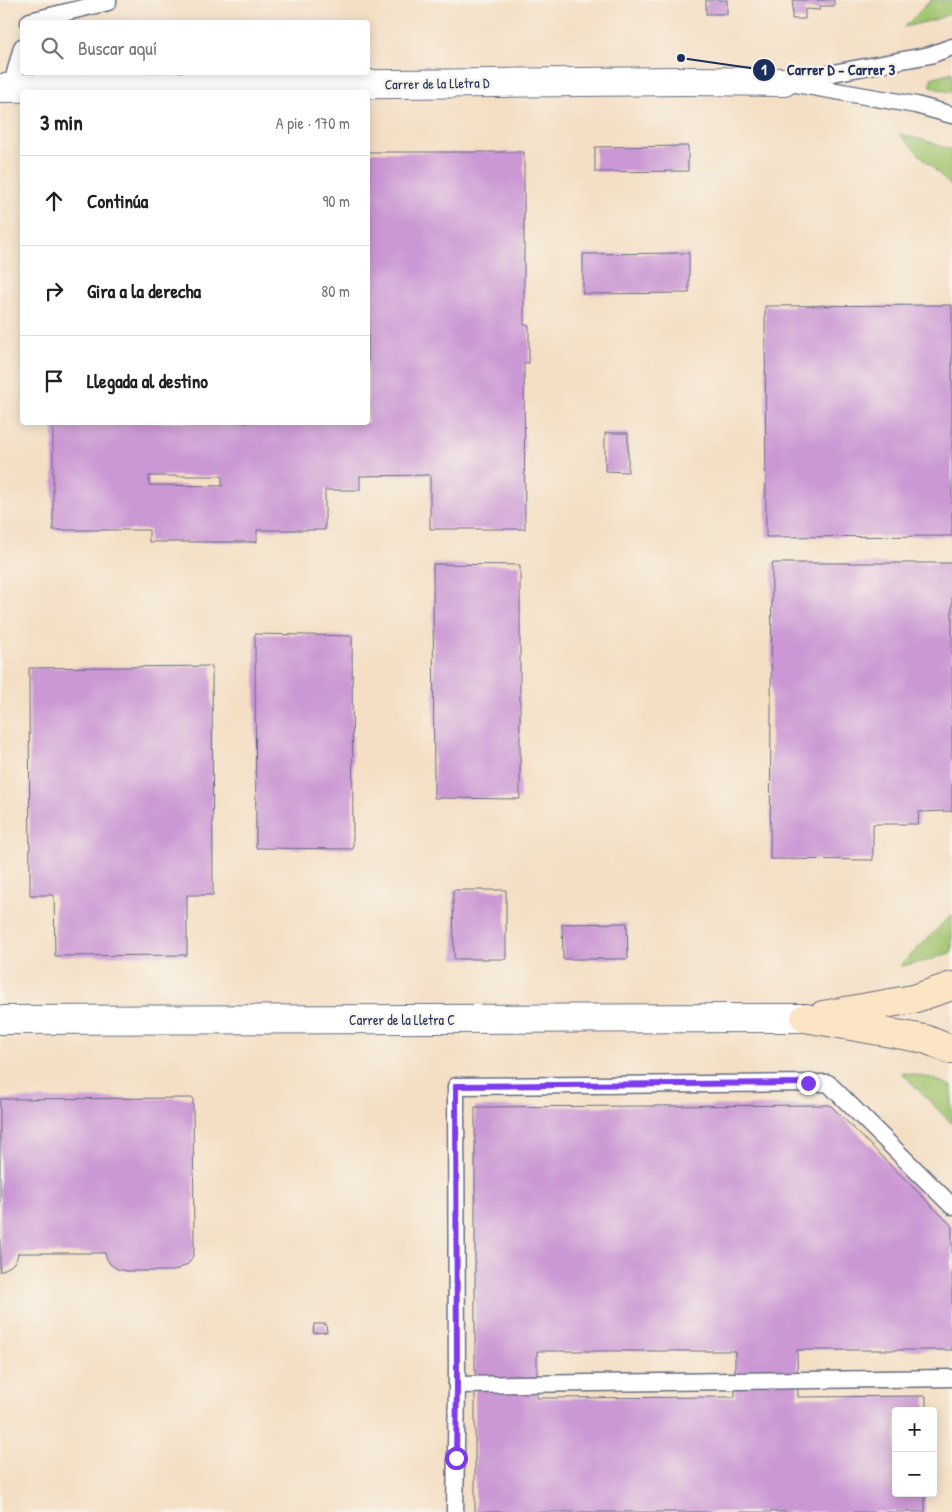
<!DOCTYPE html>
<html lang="es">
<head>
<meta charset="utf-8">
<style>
	:root { --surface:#fff; --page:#f6f6f6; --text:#202124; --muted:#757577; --line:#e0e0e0 }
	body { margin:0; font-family:"Patrick Hand",sans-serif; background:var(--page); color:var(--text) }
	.controls { position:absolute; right:15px; bottom:15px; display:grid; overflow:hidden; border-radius:5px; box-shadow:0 2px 12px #0003 }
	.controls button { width:45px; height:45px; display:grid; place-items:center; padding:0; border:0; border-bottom:1px solid var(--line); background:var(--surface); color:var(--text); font:25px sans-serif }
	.stop { position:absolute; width:15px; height:15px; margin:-11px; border:4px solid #7c3aed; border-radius:50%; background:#fff }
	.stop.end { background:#7c3aed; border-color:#fff; box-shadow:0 1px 5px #0008 }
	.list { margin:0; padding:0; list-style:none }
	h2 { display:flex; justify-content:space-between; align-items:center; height:65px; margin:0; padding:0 20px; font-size:21px }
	h2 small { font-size:16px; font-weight:400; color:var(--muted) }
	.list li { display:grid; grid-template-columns:32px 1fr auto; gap:15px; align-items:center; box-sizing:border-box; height:90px; padding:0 20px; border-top:1px solid var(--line) }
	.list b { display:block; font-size:19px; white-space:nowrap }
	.list em { font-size:16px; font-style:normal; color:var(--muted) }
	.icon { flex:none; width:28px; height:28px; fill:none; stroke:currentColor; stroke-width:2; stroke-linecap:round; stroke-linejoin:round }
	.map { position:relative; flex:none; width:952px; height:1512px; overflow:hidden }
	.search { position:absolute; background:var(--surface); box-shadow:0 2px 12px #0003; left:20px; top:20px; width:350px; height:55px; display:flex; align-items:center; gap:12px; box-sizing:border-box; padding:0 18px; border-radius:5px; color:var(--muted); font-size:19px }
	.panel { position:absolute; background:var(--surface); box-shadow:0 2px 12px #0003; left:20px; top:90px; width:350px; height:335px; border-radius:5px }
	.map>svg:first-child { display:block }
</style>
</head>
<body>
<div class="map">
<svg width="952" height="1512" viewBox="0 0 952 1512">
	<rect width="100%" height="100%" fill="#f7f3e8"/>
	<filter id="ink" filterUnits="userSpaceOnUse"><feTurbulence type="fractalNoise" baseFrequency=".02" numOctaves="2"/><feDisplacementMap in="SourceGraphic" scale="10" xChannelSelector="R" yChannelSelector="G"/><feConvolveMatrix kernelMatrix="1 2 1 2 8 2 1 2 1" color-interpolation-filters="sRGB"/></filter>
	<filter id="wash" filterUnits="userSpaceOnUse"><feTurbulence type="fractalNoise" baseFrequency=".0096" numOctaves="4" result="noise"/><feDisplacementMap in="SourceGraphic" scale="20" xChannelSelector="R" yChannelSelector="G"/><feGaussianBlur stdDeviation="1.12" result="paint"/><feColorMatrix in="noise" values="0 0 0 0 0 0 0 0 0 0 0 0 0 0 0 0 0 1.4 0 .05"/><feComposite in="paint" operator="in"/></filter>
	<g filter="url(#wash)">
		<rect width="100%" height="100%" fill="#f4dfc5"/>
		<g fill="#a0c46e" stroke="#5e7a66">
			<path d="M931 0H952V13L934 20 904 27Z"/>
			<path d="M952 72V93L931 87V78Z"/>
			<path d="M899 134 924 140 952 150V187Z"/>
			<path d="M952 914V952L927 961 900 966Z"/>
			<path d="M901 1072 931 1078 952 1086V1124Z"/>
		</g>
		<g id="blocks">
			<g fill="#cb97d4" fill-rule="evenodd">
				<rect x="706" y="0" width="21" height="14"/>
				<path d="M793 0H834V6H820V10L805 9V19H792Z"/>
				<path d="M688 146V171L595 172V147Z"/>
				<path d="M368 152H524V325H529V363H524L525 529H430V475L360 476V490H325V530H257V542H149V530H53V422H368ZM149 476H222V486L149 485Z"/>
				<path d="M689 253V293L583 294V254Z"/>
				<path d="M952 305V536L766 537 765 306Z"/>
				<path d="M605 433H628V472L605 471Z"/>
				<path d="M772 563H952V811L919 812 918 824H873V860L770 859Z"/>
				<path d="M433 564 520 565V799L434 798Z"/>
				<path d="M255 634 352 636 353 849 256 848Z"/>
				<path d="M212 666 213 895H187V955L55 956 54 895H30L29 668Z"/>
				<path d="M453 890H506V959H454Z"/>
				<path d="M627 923 628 959H563L562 924Z"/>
				<path d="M193 1098 194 1250 193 1256 188 1264 174 1271H127L117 1269 110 1264 106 1257 105 1253H18L17 1258 12 1265 0 1272V1099Z"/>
				<path d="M830 1105 952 1226V1350H797L798 1397 926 1396V1411H896V1493H925V1512H475V1107ZM537 1351H735V1397L537 1398Z"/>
				<path d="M314 1324H326L327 1332 313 1333Z"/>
			</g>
		</g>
	</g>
	<g filter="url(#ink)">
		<use href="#blocks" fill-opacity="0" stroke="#676d82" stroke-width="1"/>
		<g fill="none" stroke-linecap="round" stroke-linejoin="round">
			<defs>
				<g id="lane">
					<path d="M29 22 30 21 108 2V0"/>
					<path d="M784 82 930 55 952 47"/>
					<path d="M796 84 916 105 952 115"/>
					<path d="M11 88 22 47"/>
					<path d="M457 1385 952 1378"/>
					<path d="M455 1512 457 1385 456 1086 828 1083 952 1206"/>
				</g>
				<g id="street">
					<path d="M0 88 684 81 784 82"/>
					<path d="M0 1020 805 1018"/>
				</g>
				<g id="secondary">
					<path d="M823 1015 913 999 952 986"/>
					<path d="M805 1018 925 1039 952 1050"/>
				</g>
			</defs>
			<use href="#lane" stroke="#676d82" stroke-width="19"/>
			<use href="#street" stroke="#676d82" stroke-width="30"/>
			<use href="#secondary" stroke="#676d82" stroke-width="30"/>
			<use href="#lane" stroke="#fff" stroke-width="16"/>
			<use href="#street" stroke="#fff" stroke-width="28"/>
			<use href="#secondary" stroke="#fce5c4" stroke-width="28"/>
		</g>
	</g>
	<g fill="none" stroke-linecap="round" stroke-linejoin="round" filter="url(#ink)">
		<path stroke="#7c3aed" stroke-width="6" d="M456 1458 457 1385 456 1086 808 1083"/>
	</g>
	<g text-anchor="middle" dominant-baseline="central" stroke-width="4.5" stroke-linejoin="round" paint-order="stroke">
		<g font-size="14" fill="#1b2f5e" stroke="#f7f3e8">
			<text transform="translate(437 83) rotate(-1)">Carrer de la Lletra D</text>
			<text x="402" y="1019">Carrer de la Lletra C</text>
		</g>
	</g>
	<path fill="none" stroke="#1b2f5e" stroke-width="2" d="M681 58L764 70"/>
	<g fill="#1b2f5e" stroke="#f7f3e8" stroke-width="2">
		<circle cx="681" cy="58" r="5"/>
		<circle cx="764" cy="70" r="12"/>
	</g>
	<g font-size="15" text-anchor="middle" font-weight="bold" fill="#fff">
		<text x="764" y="75">1</text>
	</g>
	<g font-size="15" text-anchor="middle" font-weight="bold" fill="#1b2f5e" stroke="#f7f3e8" stroke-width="4.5" stroke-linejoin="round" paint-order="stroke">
		<text x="841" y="75">Carrer D - Carrer 3</text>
	</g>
</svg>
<div class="controls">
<button>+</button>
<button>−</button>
</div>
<div class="stop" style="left:456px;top:1458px"></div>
<div class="stop end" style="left:808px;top:1083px"></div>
<div class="search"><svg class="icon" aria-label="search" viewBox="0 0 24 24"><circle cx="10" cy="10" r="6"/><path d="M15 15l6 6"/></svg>Buscar aquí</div>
<section class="panel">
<h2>3 min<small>A pie · 170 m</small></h2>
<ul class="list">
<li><svg class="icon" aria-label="ahead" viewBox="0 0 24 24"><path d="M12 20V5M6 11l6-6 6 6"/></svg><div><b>Continúa</b></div><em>90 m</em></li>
<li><svg class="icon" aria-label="right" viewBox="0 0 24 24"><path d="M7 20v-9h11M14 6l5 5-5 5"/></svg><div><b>Gira a la derecha</b></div><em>80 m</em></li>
<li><svg class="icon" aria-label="arrive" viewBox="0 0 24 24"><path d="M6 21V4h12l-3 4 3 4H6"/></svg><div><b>Llegada al destino</b></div></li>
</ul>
</section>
</div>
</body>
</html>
